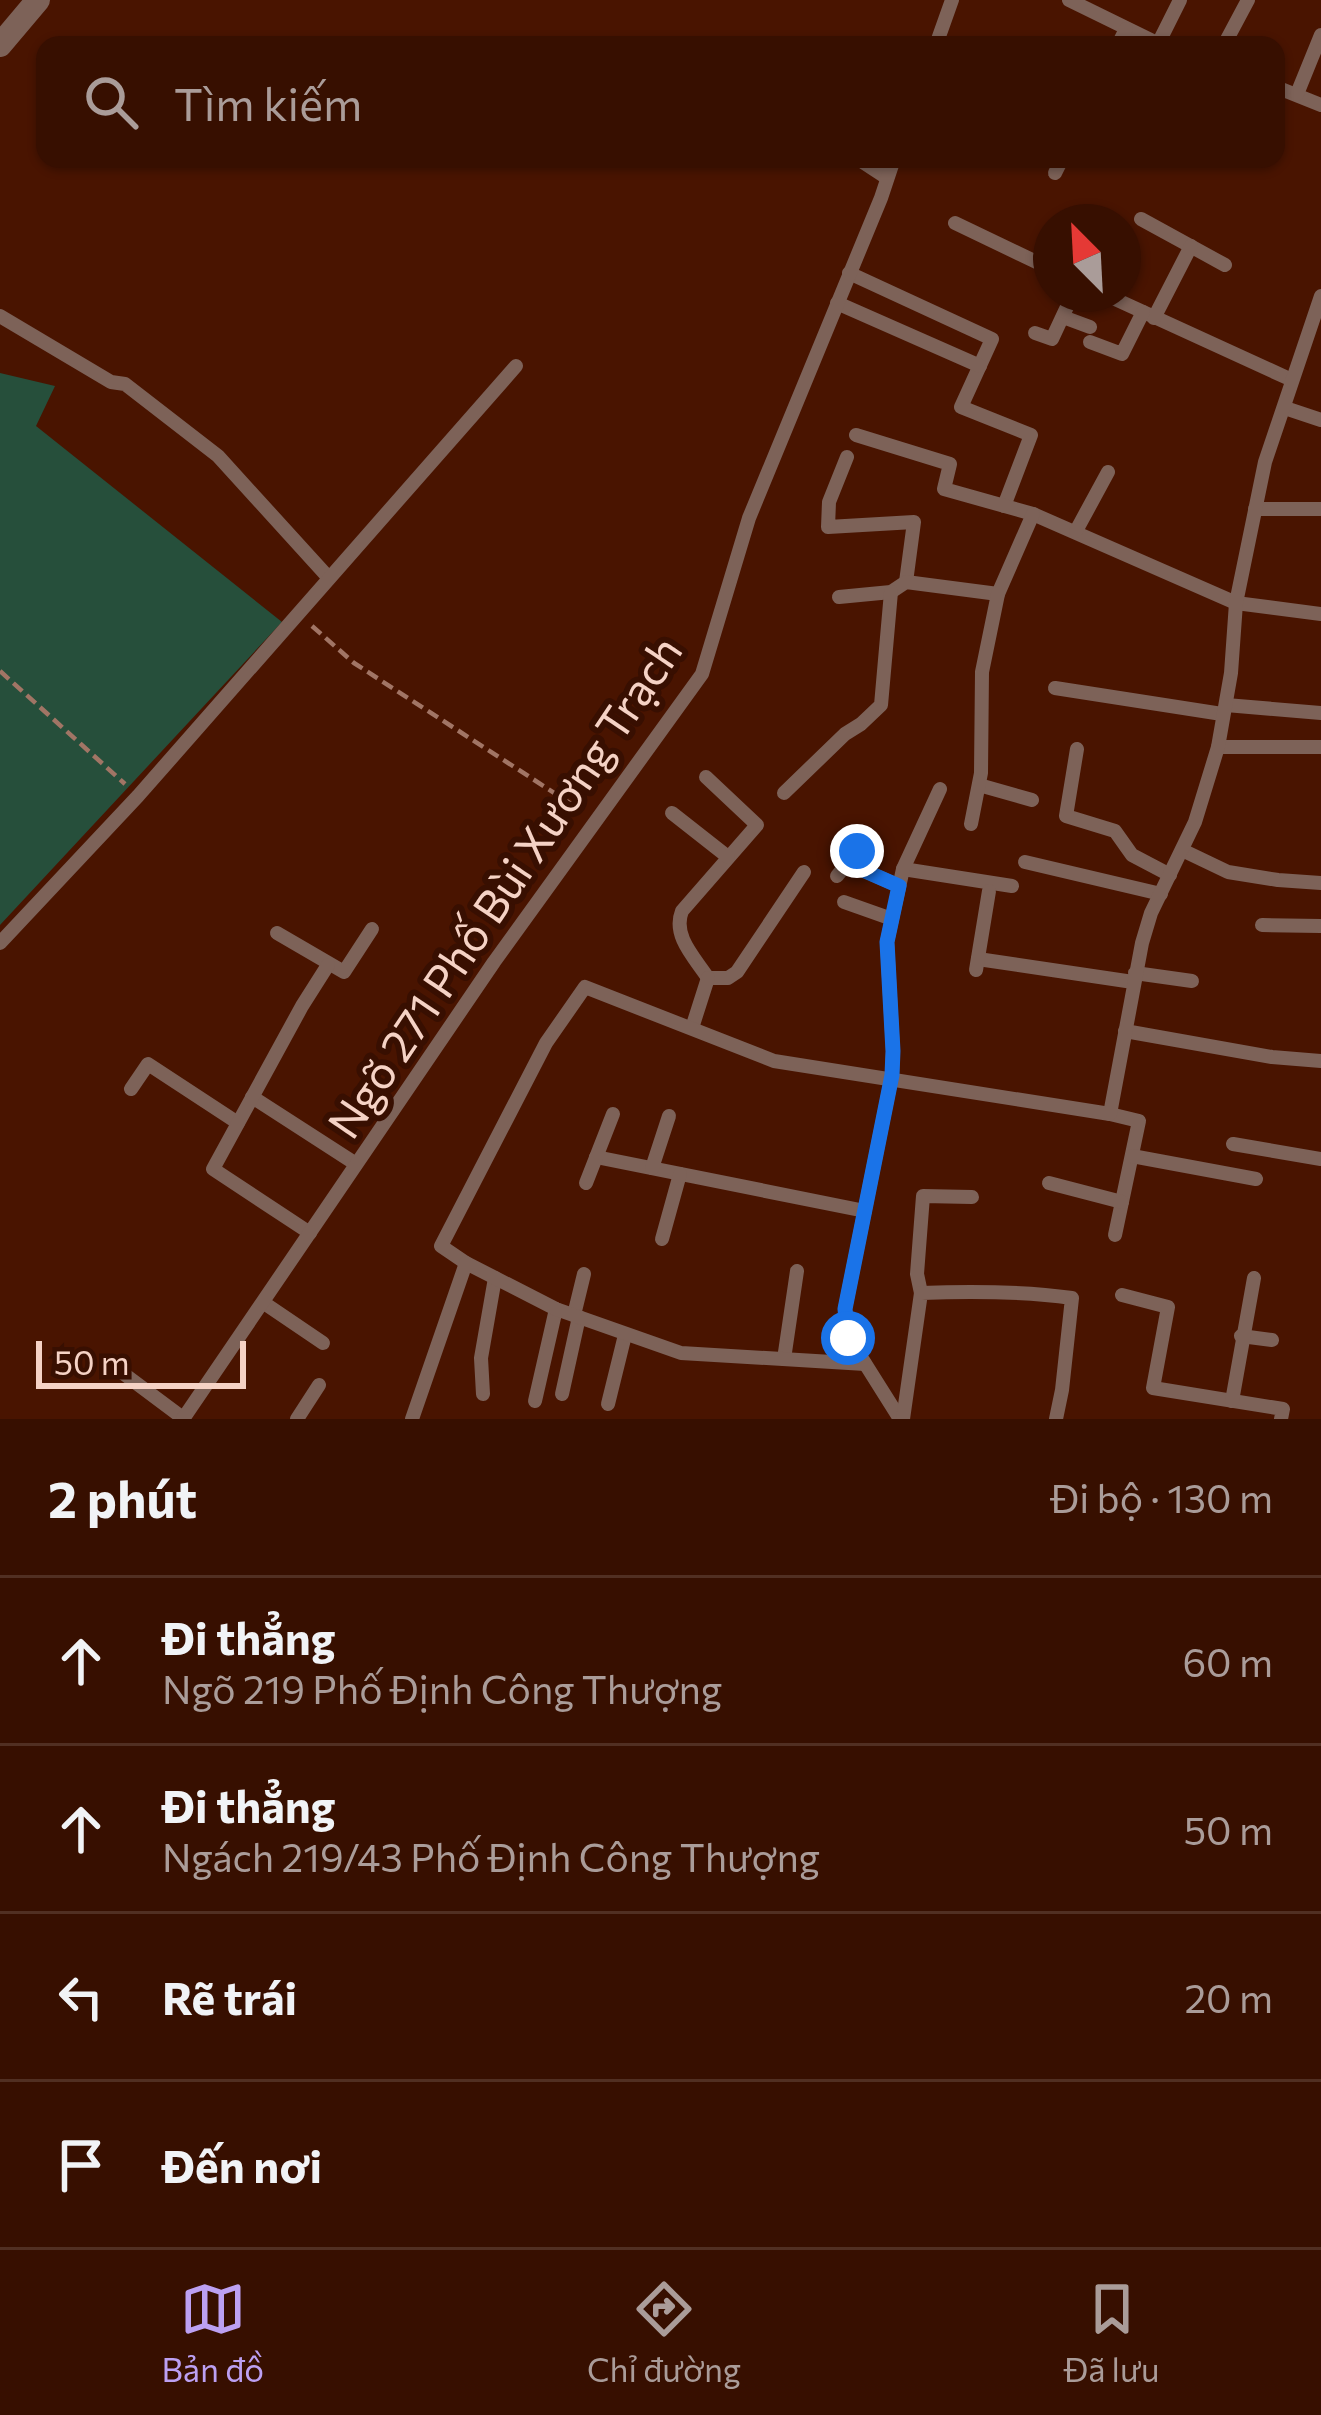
<!DOCTYPE html>
<html lang="vi">
<head>
<meta charset="utf-8">
<style>
	:root { --surface:#370f00; --page:#421d0f; --text:#f1f3f6; --muted:#aa9c99; --line:#512f22; --accent:#bca0f2 }
	body { margin:0; font-family:Commissioner,sans-serif; background:var(--page); color:var(--text) }
	.compass { position:absolute; left:1033px; top:204px; width:108px; height:108px; border-radius:50%; background:var(--surface); box-shadow:0 3px 9px #0004; rotate:336deg }
	.scale { position:absolute; left:36px; bottom:30px; width:210px; box-sizing:border-box; padding-left:12px; border:6px solid #f5d2c5; border-top:0; font-size:33px; line-height:42px; white-space:nowrap; color:#f5d2c5; -webkit-text-stroke:9px #380f01; paint-order:stroke }
	.stop { position:absolute; width:36px; height:36px; margin:-27px; border:9px solid #1a73e8; border-radius:50%; background:#fff }
	.stop.end { background:#1a73e8; border-color:#fff; box-shadow:0 3px 12px #0008 }
	.list { margin:0; padding:0; list-style:none }
	h2 { display:flex; justify-content:space-between; align-items:center; height:156px; margin:0; padding:0 48px; font-size:51px }
	h2 small { font-size:39px; font-weight:400; color:var(--muted) }
	.list li { display:grid; grid-template-columns:78px 1fr auto; gap:36px; align-items:center; box-sizing:border-box; height:168px; padding:0 48px; border-top:3px solid var(--line) }
	.list b { display:block; font-size:45px; white-space:nowrap }
	.list p { margin:0; font-size:39px; white-space:nowrap; color:var(--muted) }
	.list em { font-size:39px; font-style:normal; color:var(--muted) }
	.icon { flex:none; width:66px; height:66px; fill:none; stroke:currentColor; stroke-width:2; stroke-linecap:round; stroke-linejoin:round }
	.map { position:relative; flex:none; width:1321px; height:1419px; overflow:hidden }
	.search { position:absolute; background:var(--surface); box-shadow:0 3px 9px #0004; left:36px; right:36px; top:36px; height:132px; display:flex; align-items:center; gap:30px; box-sizing:border-box; padding:0 42px; border-radius:24px; color:var(--muted); font-size:45px }
	.sheet { height:828px; background:var(--surface) }
	nav { display:flex; justify-content:space-around; align-items:center; box-sizing:border-box; height:168px; border-top:3px solid var(--line); background:var(--surface); font-size:33px; color:var(--muted) }
	nav a { display:grid; justify-items:center; gap:6px }
	nav .on { color:var(--accent) }
	.map>svg:first-child { display:block }
</style>
</head>
<body>
<div class="map">
<svg width="1321" height="1419" viewBox="0 0 1321 1419">
	<rect width="100%" height="100%" fill="#491400"/>
	<path fill="#264f3b" d="M0 373 55 386 36 426 282 622 0 925Z"/>
	<g fill="none" stroke-linecap="round" stroke-linejoin="round">
		<g stroke="#a17565" stroke-width="4.5" stroke-dasharray="12 6" stroke-linecap="butt">
			<path d="M312 626 354 663 579 809"/>
			<path d="M0 671 125 784"/>
		</g>
		<g stroke="#7d6258" stroke-width="14">
			<path d="M1069 0 1161 45"/>
			<path d="M1158 44 1180 0"/>
			<path d="M936 45 952 0"/>
			<path d="M1118 45 1126 29"/>
			<path d="M1224 45 1248 0"/>
			<path d="M1276 87 1321 105"/>
			<path d="M1297 94 1321 35"/>
			<path d="M858 159 887 178"/>
			<path d="M1055 173 1062 159"/>
			<path d="M1141 219 1225 265"/>
			<path d="M955 223 1051 269"/>
			<path d="M849 273 992 339 961 407 1031 435 1004 506"/>
			<path d="M1104 294 1292 380"/>
			<path d="M837 303 980 366"/>
			<path d="M0 316 111 382 125 384 218 456 328 577"/>
			<path d="M1063 317 1090 327"/>
			<path d="M1154 318 1191 246"/>
			<path d="M1035 333 1052 339 1073 294"/>
			<path d="M1090 342 1122 354 1143 312"/>
			<path d="M1285 408 1321 420"/>
			<path d="M856 435 950 464 944 489 1033 514 1236 603 1321 614"/>
			<path d="M847 457 829 502 828 527 914 522 906 582"/>
			<path d="M1255 509H1321"/>
			<path d="M1076 531 1108 472"/>
			<path d="M839 597 891 592 906 582 998 594"/>
			<path d="M1055 688 1222 714"/>
			<path d="M1226 705 1321 713"/>
			<path d="M1218 747H1321"/>
			<path d="M1077 749 1066 816 1115 831 1132 855 1170 875"/>
			<path d="M706 777 757 825 682 911C672 936 695 958 708 978"/>
			<path d="M979 785 1032 800"/>
			<path d="M784 793 845 734 861 724 881 705 891 592"/>
			<path d="M672 813 728 857"/>
			<path d="M971 824 981 773 982 672 998 594 1033 514"/>
			<path d="M1182 850 1228 872 1278 880 1321 883"/>
			<path d="M1025 862 1161 894"/>
			<path d="M849 864 899 886"/>
			<path d="M903 869 1012 886"/>
			<path d="M837 876 857 851"/>
			<path d="M844 902 892 919"/>
			<path d="M1262 925 1321 926"/>
			<path d="M277 933 344 972 372 929"/>
			<path d="M0 943 138 796 516 366"/>
			<path d="M978 959 1133 982"/>
			<path d="M976 970 989 891"/>
			<path d="M1135 973 1192 981"/>
			<path d="M708 978H728L737 972 804 872"/>
			<path d="M692 1028 708 978"/>
			<path d="M1125 1031 1272 1057 1321 1061"/>
			<path d="M131 1089 148 1064 238 1123"/>
			<path d="M252 1097 356 1164"/>
			<path d="M1110 1114 1139 1121 1115 1235"/>
			<path d="M1233 1144 1321 1159"/>
			<path d="M1132 1156 1256 1179"/>
			<path d="M596 1157 865 1211"/>
			<path d="M652 1168 669 1116"/>
			<path d="M586 1183 613 1114"/>
			<path d="M1049 1183 1122 1202"/>
			<path d="M310 1233 213 1169 302 1006 328 965"/>
			<path d="M662 1239 680 1174"/>
			<path d="M466 1263 441 1246 546 1043 585 987 774 1061 1110 1114 1142 943 1151 913 1195 822 1218 747 1231 673 1236 603 1265 462 1321 296"/>
			<path d="M921 1293 917 1274 923 1196 972 1197"/>
			<path d="M1122 1295 1168 1307 1153 1388 1283 1409 1281 1419"/>
			<path d="M264 1303 323 1343"/>
			<path d="M574 1315 584 1274"/>
			<path d="M1241 1336 1272 1340"/>
			<path d="M784 1359 797 1271"/>
			<path d="M116 1368 183 1418"/>
			<path d="M483 1394 481 1358 495 1278"/>
			<path d="M562 1394 579 1317"/>
			<path d="M535 1401 556 1309"/>
			<path d="M1232 1401 1254 1278"/>
			<path d="M608 1404 625 1335"/>
			<path d="M183 1419 494 962 702 674 749 518 881 198 894 159"/>
			<path d="M297 1419 319 1385"/>
			<path d="M412 1419 466 1263 556 1309 681 1353 865 1364"/>
			<path d="M900 1419 849 1338 845 1309 892 1075 893 1051 887 942 903 869 940 789"/>
			<path d="M903 1419 921 1293C972 1291 1021 1291 1072 1298L1062 1390 1056 1419"/>
		</g>
		<path stroke="#7d6258" stroke-width="24" d="M0 45 38 0"/>
	</g>
	<g fill="none" stroke-linecap="round" stroke-linejoin="round">
		<path stroke="#1a73e8" stroke-width="15" d="M848 1338 845 1309 892 1075 893 1051 887 942 899 886 849 864 857 851"/>
	</g>
	<g text-anchor="middle" dominant-baseline="central" stroke-width="12" stroke-linejoin="round" paint-order="stroke">
		<g font-size="45" fill="#f5d2c5" stroke="#380f01">
			<text transform="translate(503 886) rotate(-56)">Ngõ 271 Phố Bùi Xương Trạch</text>
		</g>
	</g>
</svg>
<svg class="compass" viewBox="-18 -18 36 36"><path d="M0-13l5 13h-10z" fill="#e53935"/><path d="M0 13l5-13h-10z" fill="#aa9c99"/></svg>
<div class="scale">50 m</div>
<div class="stop" style="left:848px;top:1338px"></div>
<div class="stop end" style="left:857px;top:851px"></div>
<div class="search"><svg class="icon" aria-label="search" viewBox="0 0 24 24"><circle cx="10" cy="10" r="6"/><path d="M15 15l6 6"/></svg>Tìm kiếm</div>
</div>
<section class="sheet">
<h2>2 phút<small>Đi bộ · 130 m</small></h2>
<ul class="list">
<li><svg class="icon" aria-label="ahead" viewBox="0 0 24 24"><path d="M12 20V5M6 11l6-6 6 6"/></svg><div><b>Đi thẳng</b><p>Ngõ 219 Phố Định Công Thượng</p></div><em>60 m</em></li>
<li><svg class="icon" aria-label="ahead" viewBox="0 0 24 24"><path d="M12 20V5M6 11l6-6 6 6"/></svg><div><b>Đi thẳng</b><p>Ngách 219/43 Phố Định Công Thượng</p></div><em>50 m</em></li>
<li><svg class="icon" aria-label="left" viewBox="0 0 24 24"><path d="M17 20v-9H6M10 6l-5 5 5 5"/></svg><div><b>Rẽ trái</b></div><em>20 m</em></li>
<li><svg class="icon" aria-label="arrive" viewBox="0 0 24 24"><path d="M6 21V4h12l-3 4 3 4H6"/></svg><div><b>Đến nơi</b></div></li>
</ul>
</section>
<nav>
<a class="on"><svg class="icon" aria-label="map" viewBox="0 0 24 24"><path d="M3 6l6-2 6 2 6-2v14l-6 2-6-2-6 2zM9 4v14M15 6v14"/></svg>Bản đồ</a>
<a><svg class="icon" aria-label="directions" viewBox="0 0 24 24"><path d="M12 3l9 9-9 9-9-9zM9 14v-3h6M13 9l2 2-2 2"/></svg>Chỉ đường</a>
<a><svg class="icon" aria-label="saved" viewBox="0 0 24 24"><path d="M7 4h10v16l-5-4-5 4z"/></svg>Đã lưu</a>
</nav>
</body>
</html>
